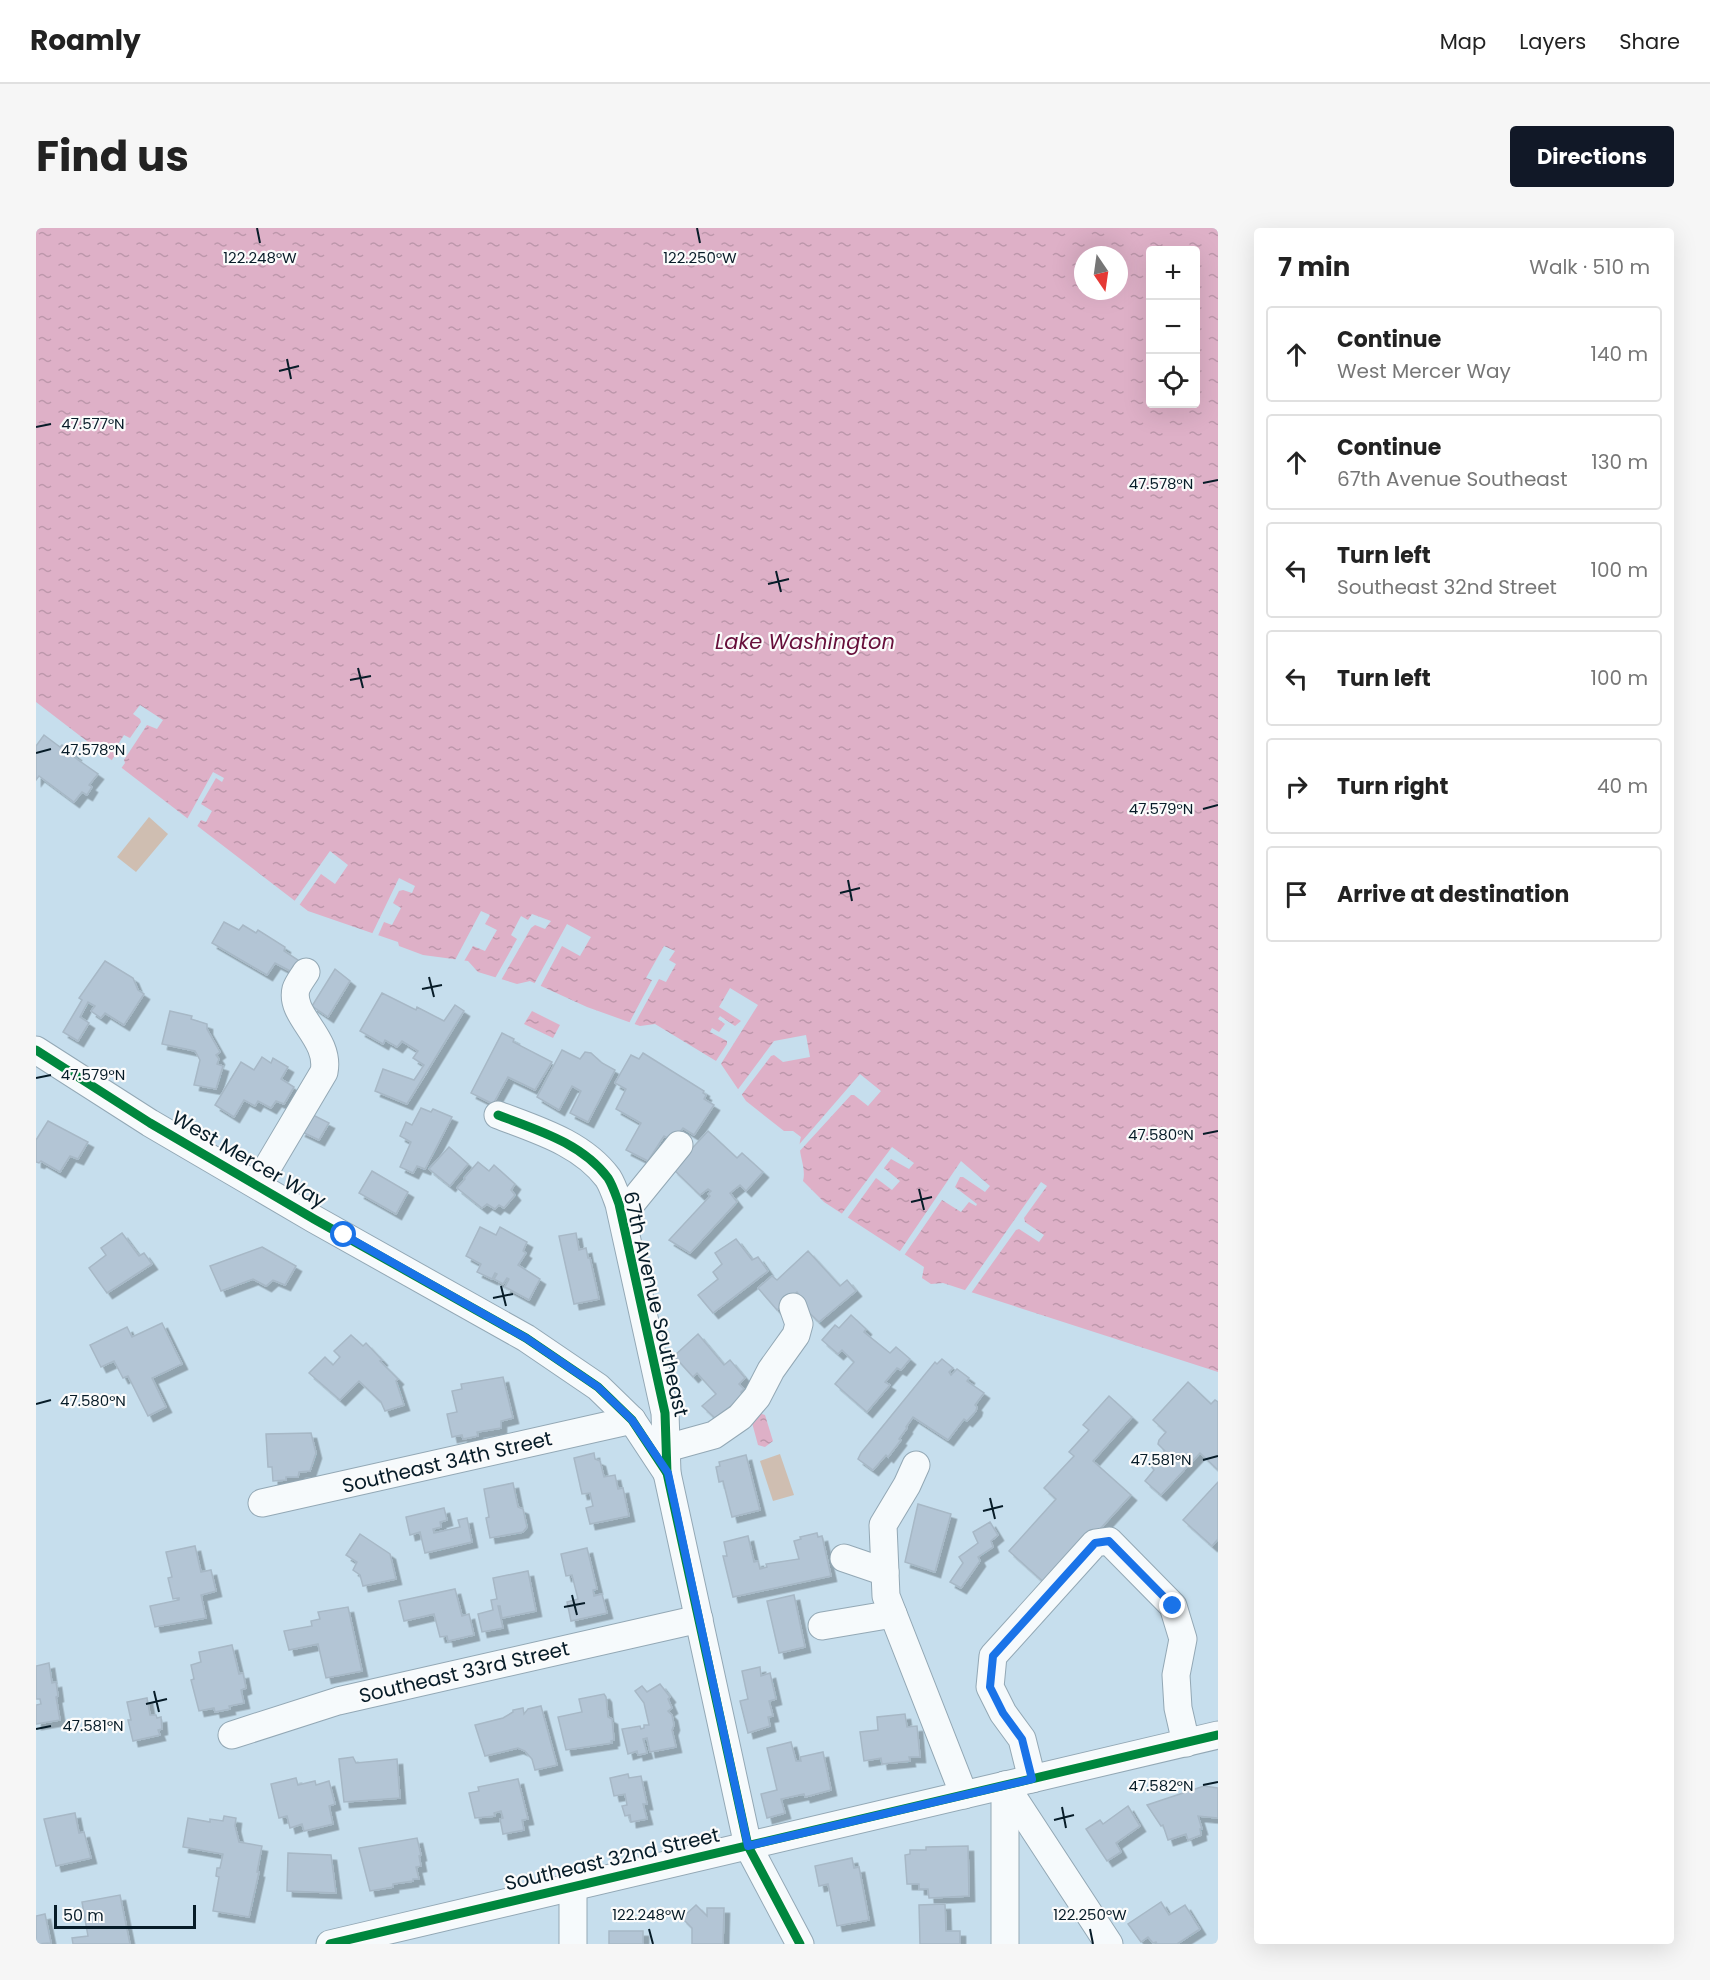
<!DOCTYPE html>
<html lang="en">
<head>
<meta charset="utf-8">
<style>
	:root { --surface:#fff; --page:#f6f6f6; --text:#222; --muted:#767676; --line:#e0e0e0; --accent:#111827 }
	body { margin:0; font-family:Poppins,sans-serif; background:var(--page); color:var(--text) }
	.controls { position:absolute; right:18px; top:18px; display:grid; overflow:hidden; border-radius:6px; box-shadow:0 6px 24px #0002 }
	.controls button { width:54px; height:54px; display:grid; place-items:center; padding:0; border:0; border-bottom:2px solid var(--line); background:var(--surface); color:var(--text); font:30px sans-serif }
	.compass { position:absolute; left:1038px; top:18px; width:54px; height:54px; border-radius:50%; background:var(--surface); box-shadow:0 6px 24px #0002; rotate:167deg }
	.scale { position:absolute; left:18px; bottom:15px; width:142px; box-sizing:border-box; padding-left:6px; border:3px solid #071c28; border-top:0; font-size:16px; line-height:21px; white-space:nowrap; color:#071c28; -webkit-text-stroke:4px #fbfbfb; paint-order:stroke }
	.stop { position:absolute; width:18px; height:18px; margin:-14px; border:4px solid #1a73e8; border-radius:50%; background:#fff }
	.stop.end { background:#1a73e8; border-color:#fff; box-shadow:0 2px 6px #0008 }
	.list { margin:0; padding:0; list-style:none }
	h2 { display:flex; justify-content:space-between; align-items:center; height:78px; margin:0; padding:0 24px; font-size:26px }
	h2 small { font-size:20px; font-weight:400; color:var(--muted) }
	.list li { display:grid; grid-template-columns:39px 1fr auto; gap:18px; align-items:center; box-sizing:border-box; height:96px; margin:0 12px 12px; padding:0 12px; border:2px solid var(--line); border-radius:6px }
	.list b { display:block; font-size:22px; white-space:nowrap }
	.list p { margin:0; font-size:20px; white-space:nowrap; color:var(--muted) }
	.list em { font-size:20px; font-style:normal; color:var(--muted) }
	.icon { flex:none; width:33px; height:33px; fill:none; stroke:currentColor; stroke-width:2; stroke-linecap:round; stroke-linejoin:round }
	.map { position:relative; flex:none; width:1182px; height:1716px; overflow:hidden; border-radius:6px }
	header { display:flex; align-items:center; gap:36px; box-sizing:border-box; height:84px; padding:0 30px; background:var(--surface); border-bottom:2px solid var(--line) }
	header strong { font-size:28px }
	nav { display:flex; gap:33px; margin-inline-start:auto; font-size:21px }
	.intro { display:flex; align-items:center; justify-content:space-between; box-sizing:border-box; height:144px; padding:0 36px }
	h1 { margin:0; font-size:42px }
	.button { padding:15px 27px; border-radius:6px; background:var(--accent); color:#fff; font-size:21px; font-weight:700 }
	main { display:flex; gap:36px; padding:0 36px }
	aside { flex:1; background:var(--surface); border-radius:6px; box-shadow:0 6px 24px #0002 }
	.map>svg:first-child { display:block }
</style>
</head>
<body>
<header>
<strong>Roamly</strong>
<nav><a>Map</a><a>Layers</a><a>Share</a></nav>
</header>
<div class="intro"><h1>Find us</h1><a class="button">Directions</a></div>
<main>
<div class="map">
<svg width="1182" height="1716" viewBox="0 0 1182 1716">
	<defs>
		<pattern id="water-ripples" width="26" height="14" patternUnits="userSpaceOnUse" patternTransform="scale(1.5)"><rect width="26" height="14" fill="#deb0c7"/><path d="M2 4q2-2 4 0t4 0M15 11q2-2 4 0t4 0" fill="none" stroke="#bd97ab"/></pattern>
		<filter id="shadow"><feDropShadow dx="5.5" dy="5.5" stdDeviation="0" flood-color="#0004"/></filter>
	</defs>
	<rect width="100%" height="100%" fill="#c6deed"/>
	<g fill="#cfbeb1">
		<path d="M113 589 132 606 100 644 81 629Z"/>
		<path d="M744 1226 758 1267 737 1273 724 1233Z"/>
	</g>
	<g fill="url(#water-ripples)" fill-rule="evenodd">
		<path d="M0 0H1182V1144L907 1055 895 1056 886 1050 888 1039 788 974 767 953C771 938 760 924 765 909L757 903H748L710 873 685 836 619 796 604 798 551 779 494 753 481 756 442 744 432 733 387 727 363 718 362 714 272 683 0 474ZM1114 22H1160V176H1114ZM1047 27H1083V63H1047Z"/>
		<path d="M496 783 524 797 517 810 488 796Z"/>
		<path d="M723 1185 729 1187 737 1213 729 1219 722 1217 715 1191Z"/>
	</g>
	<g fill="#c6deed">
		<path d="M104 477 127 492 121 501 111 497 88 532 89 535 84 542 74 535 79 527 77 524 88 507 94 510 105 494 104 491 97 486Z"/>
		<path d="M177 544 188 550 186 554 180 550 165 576 176 583 170 594 165 592 160 600 150 593Z"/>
		<path d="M294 623 312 637 299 656 285 646 262 679 257 675Z"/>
		<path d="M363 650 379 658 376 665 367 662 363 663 357 675 365 680 356 697 348 694 341 710 335 708Z"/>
		<path d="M445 683 454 687 449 696 461 702 449 723 437 718 427 735 418 734Z"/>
		<path d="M496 686 515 693 509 701 499 697 495 700 464 754 458 752 481 711 475 707 485 688 492 692Z"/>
		<path d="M531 696 555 709 544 728 526 718 503 761 497 758Z"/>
		<path d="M628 718 639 723 633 732 640 736 630 754 623 751 597 799 592 797 616 752 610 750Z"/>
		<path d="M694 760 722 777 683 839 678 836 691 816V813L674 804 676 800 683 804 689 796 682 791 684 788 699 798 705 793 683 779Z"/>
		<path d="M770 807 774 829 747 834 738 827 735 828 704 869 700 864 738 813Z"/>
		<path d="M824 846 845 863 832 878 818 867H815L761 926 760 920Z"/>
		<path d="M856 919 878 935 873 941 855 931 848 940 864 953 856 962 840 950 810 992 804 988Z"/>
		<path d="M925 933 954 958 949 964 927 949H924L919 959 941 976 940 978 933 974 925 984 906 972 867 1029 862 1026Z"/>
		<path d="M1005 954 1011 958 988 990 989 994 1008 1007 1003 1014 983 1001 980 1002 933 1068 927 1065Z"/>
	</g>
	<g fill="#b3c5d5" stroke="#a7b8c6" stroke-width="1.5" filter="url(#shadow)">
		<path d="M8 507 24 519 26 517 40 527 38 529 62 546 53 557 56 559 51 567 46 564 38 574 3 548 0 552V518Z"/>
		<path d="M188 694 203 702 207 697 220 705 222 702 249 719 248 723 265 734 258 745 239 735 231 747 176 715Z"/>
		<path d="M69 733 97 750 102 762 108 766 88 797 69 785 65 790 55 783 59 778 52 774 44 789 53 795 42 813 27 804 46 772 43 770Z"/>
		<path d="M299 741 314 753 292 789 276 778Z"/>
		<path d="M346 765 380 782 381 779 408 793 419 777 428 783 371 876 339 863 347 841 378 852 388 837 377 830 382 823 366 813 361 819 349 812 347 816 324 803Z"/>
		<path d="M134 783 156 788 155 791 171 796V801L184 824 180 827 183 831 181 836 187 838 180 861 158 857 164 832 159 823 126 816Z"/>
		<path d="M466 805 478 811 477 814 516 834 499 862 472 849 457 876 435 865Z"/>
		<path d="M526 822 544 831 549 824 555 825 566 835 579 842 552 894 534 885 545 863 536 858 523 882 501 869Z"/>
		<path d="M607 825 668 863 667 865 670 867 668 871 678 877 658 907 647 900 637 913 628 908 612 933 590 922 605 895 580 881 590 861 579 855 595 827 603 831Z"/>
		<path d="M226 829 235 835 237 830 252 839 245 851 258 859 248 876 240 873 235 880 222 873 219 878 208 872 198 889 179 877 205 834 218 842Z"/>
		<path d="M385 880 395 884 397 881 416 889 389 941 381 938 377 945 364 939 375 914 364 908 370 894 376 897Z"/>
		<path d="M275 886 293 895 283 912 264 903Z"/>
		<path d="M12 893 52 914 42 931 34 928 24 944 5 933 3 935 0 934V912Z"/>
		<path d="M672 903 701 930 706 925 727 944 710 963 704 957 694 965 701 974 654 1025 633 1012 674 968 672 966 675 963 672 961 664 967 637 941Z"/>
		<path d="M413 919 432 936 414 958 393 941Z"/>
		<path d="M442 934 453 943 458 937 479 956 475 962 479 967 468 980 463 977 459 981 451 976 446 980 421 960 429 951 428 950Z"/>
		<path d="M336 943 372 964 360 986 323 965Z"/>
		<path d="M444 999 460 1007 464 999 491 1014 487 1023 490 1025 482 1037 504 1051 493 1072 469 1059 473 1051 471 1050 467 1056 458 1051 461 1046 459 1045 456 1051 441 1044 445 1036 430 1028Z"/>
		<path d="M86 1005 103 1028 108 1025 116 1036 71 1065 53 1040 70 1027 65 1020Z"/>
		<path d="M540 1005 543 1022 550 1020 552 1030H554L563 1071 538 1076 523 1008Z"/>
		<path d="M700 1011 716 1032 722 1029 732 1043 677 1085 662 1067 682 1051 677 1044 686 1036 679 1025Z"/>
		<path d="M226 1019 260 1038 249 1057 237 1052 230 1058 217 1051 185 1063 174 1038Z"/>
		<path d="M772 1023 804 1058 811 1052 820 1063 783 1094 766 1078 770 1075 761 1064 741 1082 722 1060 736 1048 741 1052Z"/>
		<path d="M815 1087 830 1101 828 1104 854 1125 860 1119 874 1131 865 1142 861 1140 849 1154 854 1157 831 1184 799 1156 818 1134 806 1122 802 1126 786 1112 799 1097 803 1100Z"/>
		<path d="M126 1095 146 1136 116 1150 130 1179 112 1188 92 1148 87 1150 78 1133 65 1139 54 1117 91 1099 96 1109Z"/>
		<path d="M662 1106 688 1137 694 1132 709 1150 703 1156 708 1161 705 1164 708 1168 679 1190 666 1178 680 1166 661 1145 657 1149 638 1128Z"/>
		<path d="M315 1107 327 1118 330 1115 346 1132 344 1133 362 1151 360 1153 368 1177 349 1183 345 1174 323 1153 304 1172 273 1145 289 1129 297 1137 304 1129 298 1123Z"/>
		<path d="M906 1131 917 1140 913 1144 915 1147 921 1141 933 1150 931 1153 948 1165 939 1177 941 1179 940 1183 931 1193 928 1191 912 1212 877 1189 870 1199 871 1200 863 1211 865 1212 852 1229 850 1227 837 1242 822 1231 825 1225 899 1134 901 1136Z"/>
		<path d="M467 1149 477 1190 465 1193V1200L441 1204 442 1208 427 1211 426 1207 416 1209 411 1186 421 1184 416 1163 426 1161 425 1156Z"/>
		<path d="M1152 1154 1175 1176 1179 1172 1182 1174V1242L1164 1225 1125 1267 1109 1253 1118 1242 1115 1238 1129 1223 1122 1216 1123 1212 1130 1204 1117 1192Z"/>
		<path d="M1073 1168 1096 1189 1057 1233 1095 1267 1012 1358 973 1323 1020 1271 1008 1260 1038 1228 1033 1224 1053 1202 1047 1197Z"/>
		<path d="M275 1205 280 1225 274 1243 263 1244 262 1249H250V1252L237 1253 236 1239H232L230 1206Z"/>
		<path d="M558 1225 559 1231 564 1233 568 1249 579 1247 582 1261 587 1260 593 1288 554 1296 550 1280 557 1278 554 1265 546 1266 538 1230Z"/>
		<path d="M710 1227 724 1282 696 1289 687 1253 683 1254 680 1239 684 1238 683 1234Z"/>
		<path d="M1182 1254V1311L1176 1318 1147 1292Z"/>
		<path d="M477 1255 482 1279 487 1281 491 1299 487 1304 454 1310 450 1290 453 1289 448 1261Z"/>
		<path d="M882 1276 915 1286 899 1344 869 1334Z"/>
		<path d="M408 1280 411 1292 404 1294 405 1299 397 1301 398 1305 424 1299 422 1292 431 1290 436 1314 389 1325 384 1304 374 1307 370 1289Z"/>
		<path d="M954 1294 962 1307 955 1313 957 1319 942 1329 944 1333 925 1360 914 1354 927 1335 923 1329 942 1315 937 1304Z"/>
		<path d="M781 1305 782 1309 786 1308 795 1348 697 1369 687 1328H691L688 1314 712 1308 718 1334 722 1333 724 1341 731 1339 730 1336 763 1331 758 1313 765 1311 764 1309Z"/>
		<path d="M324 1306 354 1326 360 1351 327 1358 324 1347 317 1342 321 1334 310 1327Z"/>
		<path d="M159 1318 165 1344 175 1342 180 1363 165 1367 170 1390 119 1399 114 1378 143 1372V1370L137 1371 132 1350 136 1349 130 1324Z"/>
		<path d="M551 1320 561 1361 557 1362 558 1368 566 1366 571 1385 535 1393 531 1374 542 1371 536 1347 530 1348 525 1326Z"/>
		<path d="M492 1343 500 1383 466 1390 464 1378H462L467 1400 446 1404 442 1386 457 1382 455 1372 461 1371 457 1350Z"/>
		<path d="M419 1361 426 1388 433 1386 438 1407 412 1413 411 1408 404 1409 398 1386 368 1393 363 1373Z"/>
		<path d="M758 1367 769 1419 743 1425 731 1373Z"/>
		<path d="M312 1379 326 1443 290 1450 282 1416 253 1422 248 1403 276 1398 275 1393 284 1391 282 1384Z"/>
		<path d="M196 1417 203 1446 207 1445 210 1460 205 1462 208 1475 193 1478 194 1481 179 1484 178 1480 163 1483 155 1452 158 1451 155 1437 165 1434 163 1424Z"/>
		<path d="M13 1435 16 1455 20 1454 22 1468 20 1469 24 1492 0 1496V1477L5 1476 4 1471H0V1438Z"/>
		<path d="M724 1439 725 1448 734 1445 740 1471 733 1473 737 1488 732 1489 734 1498 712 1505 704 1473 712 1471 706 1443Z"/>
		<path d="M624 1456 634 1469 632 1471 636 1480 632 1483 636 1487 638 1497 636 1502 640 1519 614 1524 611 1510 607 1511 611 1525 602 1527 601 1523 592 1526 586 1501 604 1498 605 1501 608 1500V1497H613L608 1475 599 1463 606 1458 611 1464Z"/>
		<path d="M568 1466 570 1469 572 1489 576 1491 578 1512 575 1513 576 1515 530 1522 522 1489 546 1484 543 1471Z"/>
		<path d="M111 1470 114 1487H120L121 1490 125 1489 126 1501 122 1502 124 1507 97 1513 92 1492H95L91 1474Z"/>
		<path d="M505 1478 521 1537 499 1542 496 1531 489 1523 482 1520 449 1528 439 1497 467 1490 477 1484V1482L487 1480 488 1486 492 1481Z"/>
		<path d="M869 1486 871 1499 881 1498 884 1529H873L874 1533 846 1536 845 1530 828 1533 824 1504 842 1502 841 1489Z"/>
		<path d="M755 1514 760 1533H765L764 1529 787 1524 795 1562 769 1569 768 1566 745 1571 749 1585 731 1590 725 1566 741 1562 731 1520Z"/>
		<path d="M317 1529 320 1535 361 1531 364 1570 308 1574 303 1531Z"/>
		<path d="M592 1546 593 1550 605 1548 611 1576H607L611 1591 595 1594 594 1587 589 1588 586 1578 591 1577 589 1566 578 1568 574 1550Z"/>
		<path d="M260 1550 262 1557 279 1553 280 1557 293 1553 299 1576 293 1578 297 1596 268 1603 266 1596 254 1600 251 1588 243 1590 235 1556Z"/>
		<path d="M482 1551 492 1591 486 1592 488 1602 467 1606 464 1591 467 1590 465 1583 458 1585 459 1588 439 1590 433 1565 443 1563 442 1559Z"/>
		<path d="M1168 1558 1182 1560V1590L1162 1588 1166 1601H1164L1165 1607 1152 1612 1150 1606 1132 1612 1127 1597 1125 1598 1111 1577Z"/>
		<path d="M1092 1578 1104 1598 1080 1615 1085 1624 1071 1633 1050 1601 1064 1592 1067 1596Z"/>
		<path d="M39 1585 43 1605 48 1604 55 1630 20 1638 8 1591Z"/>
		<path d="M188 1588 200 1590 199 1598 203 1614 226 1618 221 1644H223L213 1689 177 1683 183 1649 180 1648 181 1640H184L187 1626 147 1619 152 1590 174 1594V1591L187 1593Z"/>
		<path d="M381 1610 385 1627 383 1628 385 1638 380 1639 383 1651H377V1653L357 1656V1659L334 1663 323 1620Z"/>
		<path d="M932 1618 933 1668 893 1670 892 1661H883V1656H871L869 1627 874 1626V1622H890V1619Z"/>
		<path d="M252 1625 295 1627 300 1665 251 1663Z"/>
		<path d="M816 1630 818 1640 823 1639 833 1692 801 1698 792 1656 783 1658 779 1638Z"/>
		<path d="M84 1667 94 1716H37L36 1710 52 1708 46 1674Z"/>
		<path d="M1125 1674 1133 1687 1149 1677 1164 1701 1141 1716H1121L1120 1714 1117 1715 1112 1709 1105 1714 1092 1696Z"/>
		<path d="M909 1676 910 1703H924V1716H884L883 1677Z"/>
		<path d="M660 1677 671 1688V1680H688L687 1716H656V1700L646 1690Z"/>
		<path d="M9 1686 15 1715 0 1716V1688Z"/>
		<rect x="573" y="1703" width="34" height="13"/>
	</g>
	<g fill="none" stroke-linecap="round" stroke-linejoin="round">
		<defs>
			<g id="minor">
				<path d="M0 822 114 895 278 991 490 1110 562 1159 596 1192 631 1245"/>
				<path d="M462 887C501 902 546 915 572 950 577 958 580 968 583 976L629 1185 631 1245 712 1618 764 1716"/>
				<path d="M221 957 288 844C295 810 253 788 260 761 262 755 267 749 270 744"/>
				<path d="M586 987 643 917"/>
				<path d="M631 1220 678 1207 704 1189 721 1169 735 1142 760 1107 763 1096 757 1079"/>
				<path d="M880 1237 871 1257 847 1297 850 1368 928 1567"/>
				<path d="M226 1275 596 1192"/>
				<path d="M808 1330 849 1344"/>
				<path d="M786 1398 857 1386"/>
				<path d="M196 1507 302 1473 663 1391"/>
				<path d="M996 1551 986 1511 967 1485 954 1459 957 1428 1059 1315 1073 1313 1137 1378 1147 1411 1140 1447 1142 1480 1150 1515"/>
				<path d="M969 1557 1073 1716"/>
				<path d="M537 1659V1716"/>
				<path d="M294 1716 1182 1507"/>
				<path d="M969 1716V1557"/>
			</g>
		</defs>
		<use href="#minor" stroke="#93a8b5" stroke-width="29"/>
		<use href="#minor" stroke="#f6fafc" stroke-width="27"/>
		<defs>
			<g id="cycleway">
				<path d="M0 822 114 895 278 991 490 1110 562 1159 596 1192 631 1245"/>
				<path d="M462 887C501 902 546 915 572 950 577 958 580 968 583 976L629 1185 631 1245 712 1618 764 1716"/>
				<path d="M294 1716 1182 1507"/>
			</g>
		</defs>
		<use href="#cycleway" stroke="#fbfbfb" stroke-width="13"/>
		<use href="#cycleway" stroke="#00873e" stroke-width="9"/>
	</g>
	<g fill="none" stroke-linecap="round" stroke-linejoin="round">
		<path stroke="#1a73e8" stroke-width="8" d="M308 1007 490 1110 562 1159 596 1192 632 1245 712 1618 996 1551 986 1511 967 1485 954 1459 957 1428 1059 1315 1073 1313 1137 1378"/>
	</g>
	<path fill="none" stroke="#071c28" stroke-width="2" d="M221 0 224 15M661 0 664 15M251 131 255 151M243 143 263 138M0 199 15 196M1167 255 1182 252M740 343 745 364M732 356 753 351M322 440 327 460M314 452 335 448M0 525 15 521M1167 581 1182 577M812 652 816 673M804 665 824 660M393 749 398 769M386 761 406 757M0 850 15 847M1167 906 1182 903M883 961 888 982M875 974 896 969M465 1058 470 1078M457 1070 477 1066M0 1176 15 1172M1167 1232 1182 1228M954 1270 959 1291M947 1283 967 1278M536 1367 541 1387M528 1379 549 1375M118 1463 123 1484M110 1476 131 1471M0 1501 15 1498M1167 1557 1182 1554M1026 1579 1030 1600M1018 1592 1038 1587M613 1701 617 1716M1054 1701 1057 1716"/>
	<g text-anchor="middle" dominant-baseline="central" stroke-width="4.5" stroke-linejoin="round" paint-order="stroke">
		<g font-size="20" fill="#071c28" stroke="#fbfbfb">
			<text transform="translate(213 931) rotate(30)">West Mercer Way</text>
			<text transform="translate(620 1076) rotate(77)">67th Avenue Southeast</text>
			<text transform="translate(411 1234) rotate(-13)">Southeast 34th Street</text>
			<text transform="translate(428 1444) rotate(-13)">Southeast 33rd Street</text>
			<text transform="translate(576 1631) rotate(-13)">Southeast 32nd Street</text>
		</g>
		<g font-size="21" font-style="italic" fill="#670f3b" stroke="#fbfbfb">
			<text x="769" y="413">Lake Washington</text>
		</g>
	</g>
	<g font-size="15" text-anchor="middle" fill="#071c28" stroke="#fbfbfb" stroke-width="4.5" stroke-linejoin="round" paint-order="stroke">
		<text x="224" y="35">122.248°W</text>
		<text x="664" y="35">122.250°W</text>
		<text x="57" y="201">47.577°N</text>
		<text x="1125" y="261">47.578°N</text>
		<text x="57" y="527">47.578°N</text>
		<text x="1125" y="586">47.579°N</text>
		<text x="57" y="852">47.579°N</text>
		<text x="1125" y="912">47.580°N</text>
		<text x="57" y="1178">47.580°N</text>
		<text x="1125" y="1237">47.581°N</text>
		<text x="57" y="1503">47.581°N</text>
		<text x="1125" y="1563">47.582°N</text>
		<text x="613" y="1692">122.248°W</text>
		<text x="1054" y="1692">122.250°W</text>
	</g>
</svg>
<div class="controls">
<button>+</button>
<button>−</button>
<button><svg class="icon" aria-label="locate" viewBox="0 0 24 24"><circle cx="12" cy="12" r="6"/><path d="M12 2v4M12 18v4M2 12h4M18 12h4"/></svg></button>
</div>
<svg class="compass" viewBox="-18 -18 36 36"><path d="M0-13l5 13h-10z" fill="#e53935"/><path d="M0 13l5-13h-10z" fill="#767676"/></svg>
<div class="scale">50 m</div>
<div class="stop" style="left:308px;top:1007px"></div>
<div class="stop end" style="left:1137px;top:1378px"></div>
</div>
<aside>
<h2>7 min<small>Walk · 510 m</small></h2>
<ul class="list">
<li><svg class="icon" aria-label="ahead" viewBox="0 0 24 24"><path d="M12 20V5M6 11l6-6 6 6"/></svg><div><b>Continue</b><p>West Mercer Way</p></div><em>140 m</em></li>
<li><svg class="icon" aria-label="ahead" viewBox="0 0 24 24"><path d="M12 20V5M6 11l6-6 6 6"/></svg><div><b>Continue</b><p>67th Avenue Southeast</p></div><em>130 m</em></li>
<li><svg class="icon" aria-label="left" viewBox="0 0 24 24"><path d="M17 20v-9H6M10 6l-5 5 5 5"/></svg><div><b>Turn left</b><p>Southeast 32nd Street</p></div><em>100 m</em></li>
<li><svg class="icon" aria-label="left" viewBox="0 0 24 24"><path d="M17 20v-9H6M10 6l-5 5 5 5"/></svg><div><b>Turn left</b></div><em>100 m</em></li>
<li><svg class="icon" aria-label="right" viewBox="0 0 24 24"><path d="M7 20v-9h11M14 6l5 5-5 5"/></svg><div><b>Turn right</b></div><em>40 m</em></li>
<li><svg class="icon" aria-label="arrive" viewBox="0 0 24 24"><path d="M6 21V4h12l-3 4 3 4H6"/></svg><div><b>Arrive at destination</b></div></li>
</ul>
</aside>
</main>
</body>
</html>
